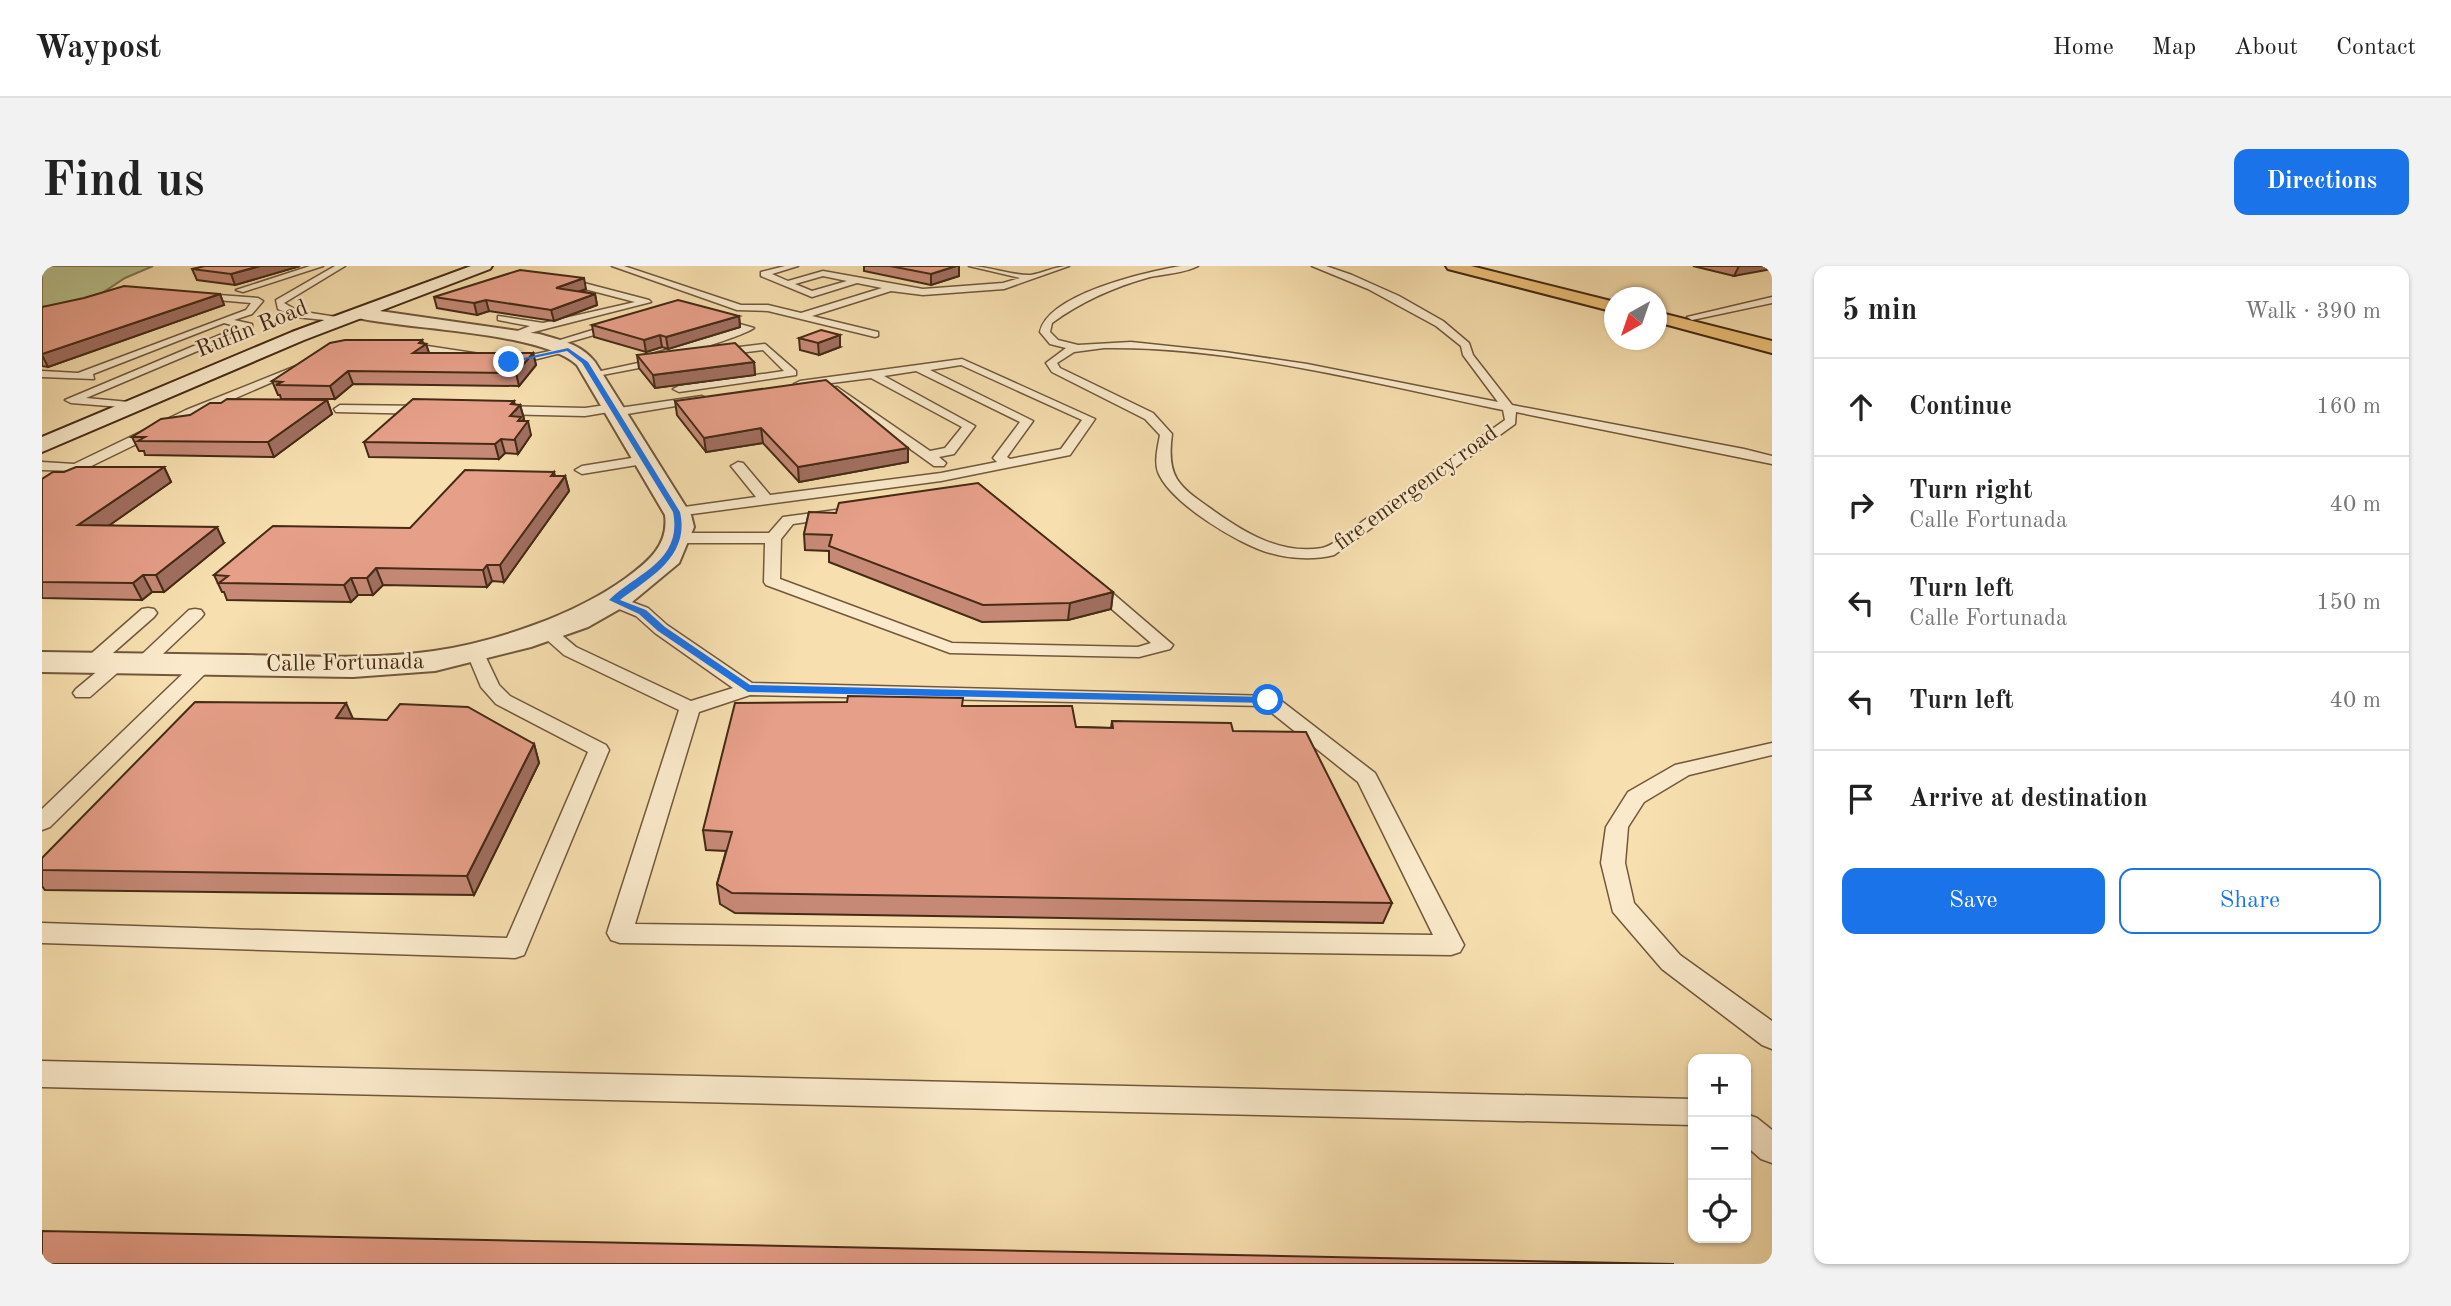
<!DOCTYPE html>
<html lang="en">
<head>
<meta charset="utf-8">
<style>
	:root { --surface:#fff; --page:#f2f2f2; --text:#222; --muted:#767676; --line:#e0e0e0; --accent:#1a73e8 }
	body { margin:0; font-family:"Old Standard TT",serif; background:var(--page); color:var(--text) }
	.controls { position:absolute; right:21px; bottom:21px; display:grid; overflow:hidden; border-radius:14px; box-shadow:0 2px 5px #0004 }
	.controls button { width:63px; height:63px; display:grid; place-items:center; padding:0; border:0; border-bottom:2px solid var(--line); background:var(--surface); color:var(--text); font:35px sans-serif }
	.compass { position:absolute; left:1562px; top:21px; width:63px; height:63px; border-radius:50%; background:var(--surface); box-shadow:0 2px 5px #0004; rotate:220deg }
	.stop { position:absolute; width:21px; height:21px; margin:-16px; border:5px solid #1a73e8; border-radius:50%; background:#fff }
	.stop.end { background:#1a73e8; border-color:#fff; box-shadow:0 2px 7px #0008 }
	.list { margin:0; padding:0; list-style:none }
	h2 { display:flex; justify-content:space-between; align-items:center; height:91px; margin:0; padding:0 28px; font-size:30px }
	h2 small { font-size:23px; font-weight:400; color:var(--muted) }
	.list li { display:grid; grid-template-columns:46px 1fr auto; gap:21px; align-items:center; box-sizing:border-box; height:98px; padding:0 28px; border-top:2px solid var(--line) }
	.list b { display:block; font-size:26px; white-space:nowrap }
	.list p { margin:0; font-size:23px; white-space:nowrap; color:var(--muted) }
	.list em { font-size:23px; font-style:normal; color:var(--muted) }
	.actions { display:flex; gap:14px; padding:21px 28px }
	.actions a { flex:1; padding:16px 0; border:2px solid var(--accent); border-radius:14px; text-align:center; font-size:24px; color:var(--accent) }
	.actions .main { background:var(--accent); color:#fff }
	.icon { flex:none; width:38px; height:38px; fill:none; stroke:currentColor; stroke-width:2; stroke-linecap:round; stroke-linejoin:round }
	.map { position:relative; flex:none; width:1730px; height:998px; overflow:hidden; border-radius:14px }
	header { display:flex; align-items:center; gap:42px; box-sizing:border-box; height:98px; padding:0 35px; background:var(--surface); border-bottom:2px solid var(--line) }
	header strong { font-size:33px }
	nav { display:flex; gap:38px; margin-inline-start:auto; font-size:24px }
	.intro { display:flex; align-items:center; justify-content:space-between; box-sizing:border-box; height:168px; padding:0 42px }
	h1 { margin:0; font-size:49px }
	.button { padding:18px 32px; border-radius:14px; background:var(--accent); color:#fff; font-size:24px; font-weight:700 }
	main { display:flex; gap:42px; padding:0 42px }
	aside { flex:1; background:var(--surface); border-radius:14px; box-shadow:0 2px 5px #0004 }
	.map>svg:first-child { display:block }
</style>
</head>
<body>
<header>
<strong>Waypost</strong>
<nav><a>Home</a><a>Map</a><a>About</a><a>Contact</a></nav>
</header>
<div class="intro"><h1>Find us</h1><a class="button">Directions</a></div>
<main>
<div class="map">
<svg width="1730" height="998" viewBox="0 0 1730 998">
	<rect width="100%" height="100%" fill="#f7dfaf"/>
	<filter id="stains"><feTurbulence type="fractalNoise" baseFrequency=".00286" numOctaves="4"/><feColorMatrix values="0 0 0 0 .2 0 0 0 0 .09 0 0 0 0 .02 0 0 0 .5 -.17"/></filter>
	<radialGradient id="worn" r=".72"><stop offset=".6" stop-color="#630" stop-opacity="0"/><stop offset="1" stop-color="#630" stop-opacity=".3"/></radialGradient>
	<path fill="#b9c28d" stroke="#7f7651" stroke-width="2" d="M0 0H111L83 12 39 41 0 51Z"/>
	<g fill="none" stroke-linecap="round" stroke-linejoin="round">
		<defs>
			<g id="service">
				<path d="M268 0H281L201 26 194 24Z"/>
				<path d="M293 0H303L242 37 256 45 301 52V56L254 51 236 43 234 34Z"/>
				<path d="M570 0H582L699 39H726L759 47 840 22 815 17 770 31 719 10V6L743 0H756L730 8 746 15 781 5 881 23 961 17 978 12 927 0C947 0 971 10 989 9 1002 7 1013 0 1027 0L962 23 881 29 849 25 770 50 836 66V70L833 71 726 45 695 44ZM781 10 805 15 770 25 753 18Z"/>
				<path d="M1139 0H1156C1143 7 1123 8 1108 11 1072 21 1040 35 1010 57L1008 66 1016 74 1036 79 1089 76 1183 86 1265 98 1456 136 1421 89 1419 80 1394 60 1326 23 1270 0H1284L1310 9 1357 30 1401 55 1427 77 1431 89 1470 139 1702 183 1730 190V198L1474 146 1473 158 1292 289C1272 294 1248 293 1228 287 1198 279 1128 237 1116 206 1112 195 1116 180 1118 169L1103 153 1010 106 1004 97 1024 82 1008 78 998 66C1006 28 1104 6 1139 0ZM1062 82C1192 80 1334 118 1461 144L1463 154C1416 187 1370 220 1324 253 1312 261 1294 279 1280 282 1239 289 1203 267 1172 245 1137 220 1124 213 1130 168L1111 147 1018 102 1015 97 1032 86Z"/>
				<path d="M515 10 607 34 609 36 468 72V68L488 60 456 54V50L501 57 593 36 512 15Z"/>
				<path d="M150 27 216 32 221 35 210 48 192 54 210 58V62L44 132 87 136 93 140 91 142 29 137 23 134 197 61 182 57 51 108 52 113 0 111V105L36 107 204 44 209 37 153 32 149 29Z"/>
				<path d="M1730 31V37L1650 54 1645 51Z"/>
				<path d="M669 50 712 62C699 71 619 97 607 89L697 62 669 54Z"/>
				<path d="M577 56 580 57V61L510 81 505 78Z"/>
				<path d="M359 76 471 93 526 81 531 84 471 99 355 81V77Z"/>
				<path d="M723 78 754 105V109L637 126 631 123 637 120 742 105 721 84 673 90 668 87 673 84Z"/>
				<path d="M624 91 628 92V96L550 111 545 108Z"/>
				<path d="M920 93 1053 153 1028 189 1023 190 899 215 635 250 628 246 635 242 714 231 689 200 696 196 701 197 728 229 899 207 955 196 951 192 978 156 874 105 842 110 933 160 912 188 897 191 904 197 902 200H892L785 123 795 121 888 185 903 182 920 161 829 112 758 121 752 118 758 115ZM919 99 1040 154 1019 183 968 193 965 191 991 155 888 104Z"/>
				<path d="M254 100 263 102 152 150 39 205 0 204V196L32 198 144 144Z"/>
				<path d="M660 130 666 133 664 135 573 150 567 146 543 150 451 148 445 144 451 140 543 142 571 138 577 142Z"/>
				<path d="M298 139 387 140 393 144 387 148 294 146 292 143Z"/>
				<path d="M602 190 609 194 607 197 540 208 533 204 540 200Z"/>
				<path d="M794 244 799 245 801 248 799 251 751 258 739 273 738 313 910 377 1096 381 1109 377 1042 319 1040 316 1048 311 1054 313 1131 379 1128 383 1097 391 908 387 724 319 722 316 723 277H633L625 272 633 267H727L741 251Z"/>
				<path d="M571 329 606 342 625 359 710 417 1233 430 1333 507 1422 679 1418 686 1409 689 578 677 569 674 565 667 637 444 522 389 495 365 498 361H510L534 381 649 435 691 422 613 367 594 350 565 338 563 334ZM708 429 1221 440 1316 516 1391 669 593 658 657 446Z"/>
				<path d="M106 342 112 343 115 347 112 351 55 401H43L40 397 43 393 100 343Z"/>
				<path d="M153 343 159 344 162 348 159 352 107 401H95L92 397 95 393 147 344Z"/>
				<path d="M433 380 439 381 457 419 468 430 564 479 567 484 482 689 473 692 0 677V657L465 672 546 486 454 438 439 421 424 385Z"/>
				<path d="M76 391 85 397 82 401 48 431H34L31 427 34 423 70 393Z"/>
				<path d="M162 392 169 394 171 398 169 402 8 561 0 564V543L155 394Z"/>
				<path d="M1730 477V489L1647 509 1602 536 1586 561 1583 597 1592 637 1638 689 1730 755V783L1720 779 1620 703 1571 646 1559 597 1564 561 1586 526 1633 499Z"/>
				<path d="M0 795 1651 833V859L0 821Z"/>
				<path d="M1704 848 1715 852 1730 864V897L1719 893 1704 880Z"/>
			</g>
			<path id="minor" d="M317 42 497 68C518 74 539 78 553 96L649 249 652 261 637 297 590 336 546 361 489 381 393 405 311 411 0 406V386C67 387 134 388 202 389 265 390 329 394 392 385 454 376 533 349 584 312 606 296 627 279 623 249L535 99C498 65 365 64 311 51L308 47Z"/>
			<path id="secondary" d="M429 0H450L448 3 262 74 0 186V171L250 66Z"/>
			<g id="primary">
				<path d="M1404 0H1429L1573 36V46L1406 3Z"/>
				<path d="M1615 46 1730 75V87L1615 56Z"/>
			</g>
		</defs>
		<use href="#service" stroke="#72573c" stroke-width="3"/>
		<use href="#minor" stroke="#72573c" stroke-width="4"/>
		<use href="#secondary" stroke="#452a15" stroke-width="4"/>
		<use href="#primary" stroke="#452a15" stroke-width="4"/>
		<use href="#service" fill="#faeacb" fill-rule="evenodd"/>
		<use href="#minor" fill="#faeacb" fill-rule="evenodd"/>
		<use href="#secondary" fill="#faeacb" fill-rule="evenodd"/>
		<use href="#primary" fill="#ecc078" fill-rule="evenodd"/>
	</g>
	<g fill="#c68976" stroke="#452a15" stroke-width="2">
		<path d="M258 0 193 19 155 14 150 3Z"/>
		<path d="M822 0H917V10L889 19 822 5Z"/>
		<path d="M1651 0H1730L1692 10Z"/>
		<path d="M544 23 538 25 553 28 555 39 512 55 447 45 435 49 395 42 392 31Z"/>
		<path d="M178 28 182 39 6 101 0 100V41Z"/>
		<path d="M697 50 698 61 626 83 620 81 604 86 552 71 550 59Z"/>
		<path d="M757 72 798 81 777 89 758 84Z"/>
		<path d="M380 74 381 77 384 78 387 87H491L494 99 477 120 311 118 293 133H239L238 129H236L230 115Z"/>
		<path d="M595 89 712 96 713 109 613 122 597 102Z"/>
		<path d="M285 134 290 148 232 191 103 189 102 185H97L90 171Z"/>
		<path d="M633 135 866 196 757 216 721 177 664 186 635 149Z"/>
		<path d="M473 139H478L482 153 480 155 489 169 476 188 463 187 457 193 327 191 322 176Z"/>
		<path d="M122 201 129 216 67 259 182 277 122 326H110L100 334 0 332V213Z"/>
		<path d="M513 210H523L527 225 462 316 450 315 445 321 341 319 331 329H316L309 336 185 334 182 326H180L172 309 368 262Z"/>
		<path d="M767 246 1071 326 1069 343 1026 354 940 356 787 296V285L763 284 762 268Z"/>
		<path d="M921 440 1034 461 1069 462 1070 455 1191 465 1350 637 1341 657 693 647 678 638 675 618 684 585 664 584 661 564Z"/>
		<path d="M311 453 492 478 497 497 432 629 3 624 0 620V592Z"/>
	</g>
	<g fill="#a16f60" stroke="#452a15" stroke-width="2">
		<path d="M218 0H258L193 19 189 8Z"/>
		<path d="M914 0H917V10L889 19V8Z"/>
		<path d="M1697 0H1730V3L1692 10Z"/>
		<path d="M542 12 544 23 516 33 514 22Z"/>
		<path d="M178 28 182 39 6 101 0 89V88Z"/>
		<path d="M553 28 555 39 512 55 509 44Z"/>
		<path d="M444 34 447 45 435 49 432 37Z"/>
		<path d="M697 50 698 61 626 83 624 71Z"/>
		<path d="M618 69 620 81 604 86 602 74Z"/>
		<path d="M798 69V81L777 89 776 77Z"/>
		<path d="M380 74 381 80 384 78 388 90 371 87 377 77Z"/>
		<path d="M491 87 494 99 477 120 474 107Z"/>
		<path d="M712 96 713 109 613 122 611 109Z"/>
		<path d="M306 105 311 118 293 133 288 120Z"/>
		<path d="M285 134 290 148 232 191 226 176Z"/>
		<path d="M472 135 474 144 478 139 482 153 480 155H486L489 169 476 188 468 150 469 138Z"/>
		<path d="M719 162 721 177 664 186 662 172Z"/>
		<path d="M459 173 463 187 457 193 453 178Z"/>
		<path d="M866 182V196L757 216 756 201Z"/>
		<path d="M122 201 129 216 45 275 36 259Z"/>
		<path d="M512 206 516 221 523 210 527 225 462 316 458 299Z"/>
		<path d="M175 261 182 277 122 326 114 309Z"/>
		<path d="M445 299 450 315 445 321 441 304Z"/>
		<path d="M334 302 341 319 331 329 325 312Z"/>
		<path d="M101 309 110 326 100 334 91 317Z"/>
		<path d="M309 312 316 329 309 336 302 319Z"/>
		<path d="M1071 326 1069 343 1026 354 1028 337Z"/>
		<path d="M304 437 312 455 294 452Z"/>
		<path d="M492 478 497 497 432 629 425 610Z"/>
	</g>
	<g fill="#e69f89" stroke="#452a15" stroke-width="2">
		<path d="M163 0H218L189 8 150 3Z"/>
		<path d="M848 0H914L889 8Z"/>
		<path d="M478 4 542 12 514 22 553 28 509 44 444 34 432 37 392 31Z"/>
		<path d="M82 20 178 28 0 88V41L42 32Z"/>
		<path d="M636 34 697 50 624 71 618 69 602 74 550 59Z"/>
		<path d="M779 64 798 69 776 77 757 72Z"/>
		<path d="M303 74H380L377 77 384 78 371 87H491L474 107 306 105 288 120 234 119 240 116 230 115 288 77Z"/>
		<path d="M693 77 712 96 611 109 595 89Z"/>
		<path d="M784 114 866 182 756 201 719 162 662 172 633 135Z"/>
		<path d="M185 133 285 134 226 176 96 175 103 171H90L119 153 148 149 168 137H179Z"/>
		<path d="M371 133 472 135 469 138 478 139 468 150 479 151 476 155H486L472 174 459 173 453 178 322 176Z"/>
		<path d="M34 201H122L36 259 175 261 114 309H101L91 317 0 316V213L11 206H22Z"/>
		<path d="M423 204 512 206 509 210H523L458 299H445L441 304 334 302 325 312H309L302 319 177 317 186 310 172 309 231 260 368 262Z"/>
		<path d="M936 217 1071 326 1028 337 941 339 787 280 790 269 762 268 767 246 794 247 797 237Z"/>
		<path d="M806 430 921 432 920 440H1030L1034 461 1071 462 1070 455 1189 457 1191 465 1264 466 1350 637 690 627 675 618 690 566 661 564 693 437 805 436Z"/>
		<path d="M153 436 304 437 294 452 345 454 358 438 426 441 492 478 425 610 0 604V592Z"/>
		<path d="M0 965 1632 998H0Z"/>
	</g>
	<path fill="#1a73e8" d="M526 82 546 96 638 246C648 290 609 311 578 334L604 344 623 361 708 419 1226 431 1231 434 1226 437 706 426 616 365 597 348 567 334C595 307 641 295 631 246L540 97 525 85 467 97 464 96Z"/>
	<g text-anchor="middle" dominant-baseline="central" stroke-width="5" stroke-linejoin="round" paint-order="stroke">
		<g font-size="23" fill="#452a15" stroke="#faeacb">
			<text transform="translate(210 63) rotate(-22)">Ruffin Road</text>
			<text transform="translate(1374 222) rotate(-36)">fire emergency road</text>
			<text transform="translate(303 397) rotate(-1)">Calle Fortunada</text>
		</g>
	</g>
	<rect width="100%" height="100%" filter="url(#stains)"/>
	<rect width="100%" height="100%" fill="url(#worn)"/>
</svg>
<div class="controls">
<button>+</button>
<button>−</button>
<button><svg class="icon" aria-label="locate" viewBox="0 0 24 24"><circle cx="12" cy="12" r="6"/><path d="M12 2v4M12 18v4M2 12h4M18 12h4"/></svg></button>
</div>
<svg class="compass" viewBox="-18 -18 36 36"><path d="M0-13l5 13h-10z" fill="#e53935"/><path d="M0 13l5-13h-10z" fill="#767676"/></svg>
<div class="stop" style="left:1226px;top:434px"></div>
<div class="stop end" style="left:467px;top:96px"></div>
</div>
<aside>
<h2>5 min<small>Walk · 390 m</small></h2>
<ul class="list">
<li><svg class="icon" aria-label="ahead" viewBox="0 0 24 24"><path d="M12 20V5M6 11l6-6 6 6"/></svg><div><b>Continue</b></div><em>160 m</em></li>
<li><svg class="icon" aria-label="right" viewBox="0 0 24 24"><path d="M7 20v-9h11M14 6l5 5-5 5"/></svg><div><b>Turn right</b><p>Calle Fortunada</p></div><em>40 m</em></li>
<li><svg class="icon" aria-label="left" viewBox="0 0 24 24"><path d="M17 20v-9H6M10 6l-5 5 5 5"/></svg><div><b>Turn left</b><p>Calle Fortunada</p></div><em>150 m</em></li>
<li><svg class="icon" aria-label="left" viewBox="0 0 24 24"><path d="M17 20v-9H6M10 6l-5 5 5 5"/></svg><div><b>Turn left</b></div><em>40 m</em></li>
<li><svg class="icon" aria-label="arrive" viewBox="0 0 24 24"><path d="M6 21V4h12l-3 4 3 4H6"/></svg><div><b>Arrive at destination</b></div></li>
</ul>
<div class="actions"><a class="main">Save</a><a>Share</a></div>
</aside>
</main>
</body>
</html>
